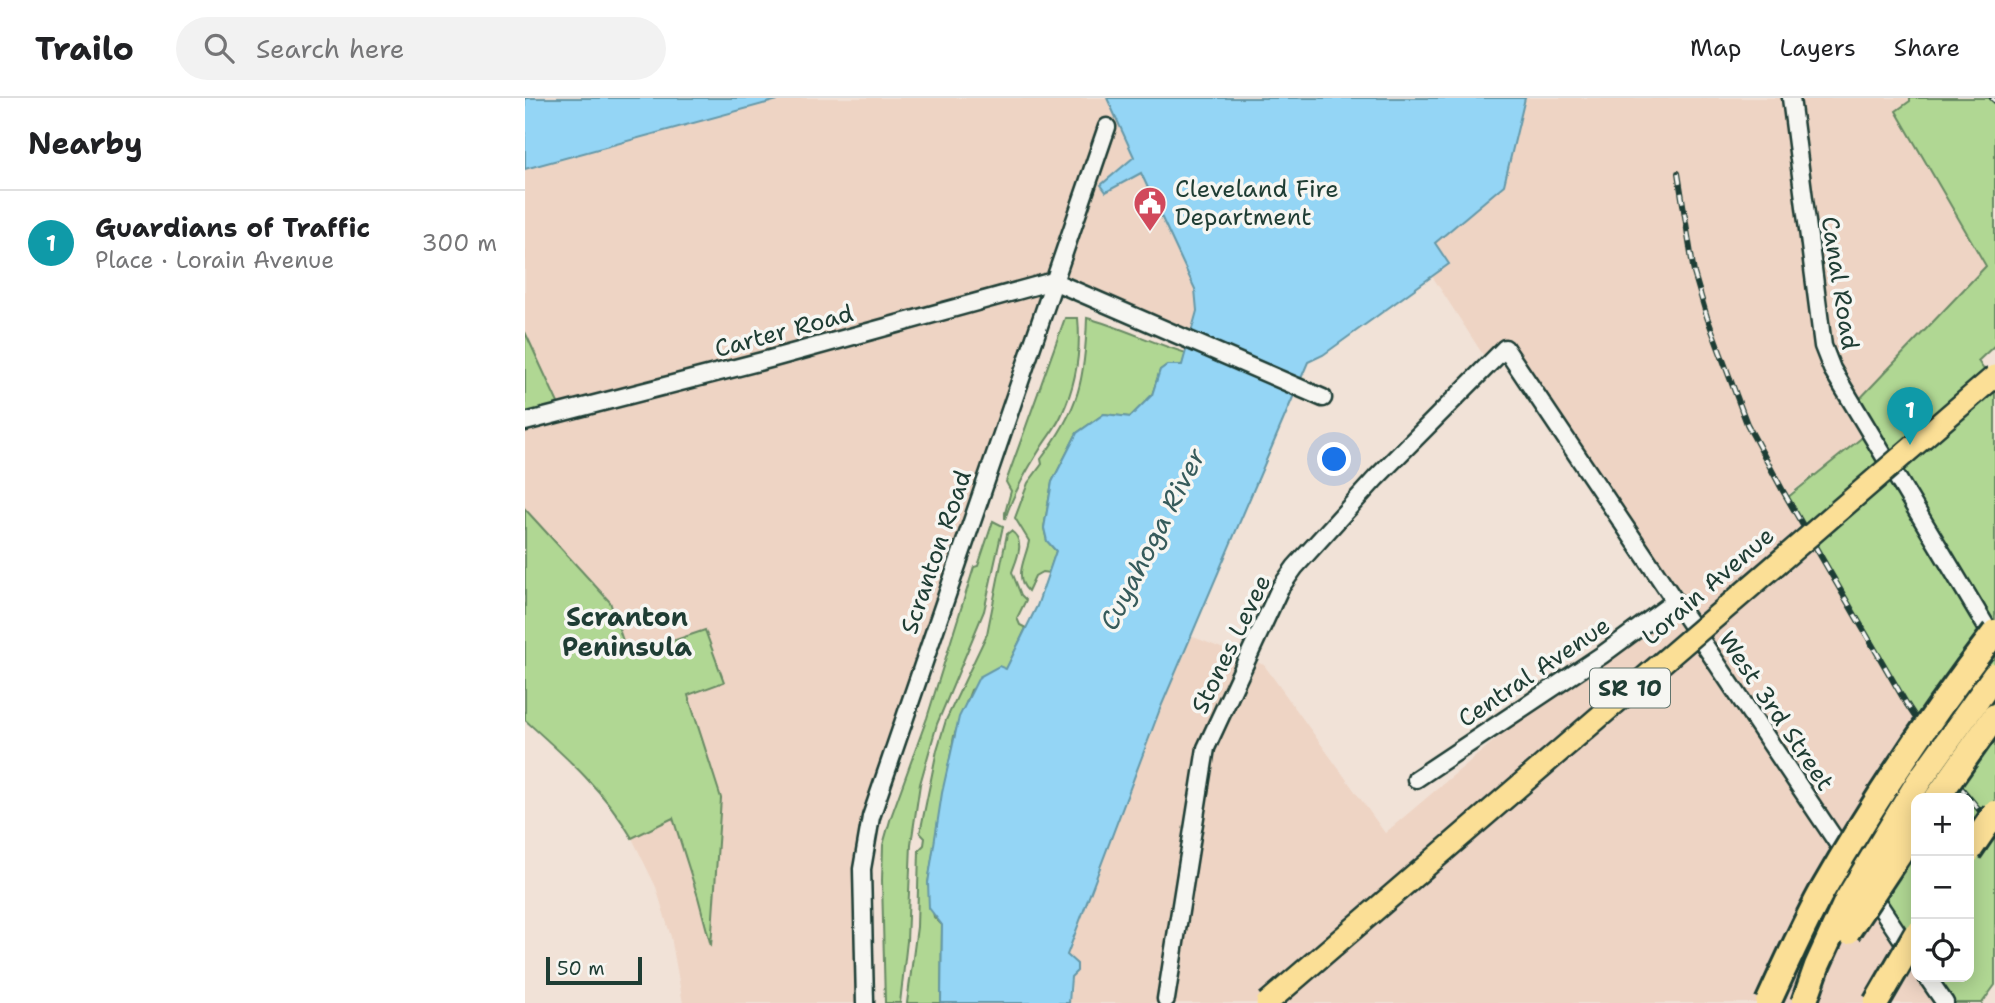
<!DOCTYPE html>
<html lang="en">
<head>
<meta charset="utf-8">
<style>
	:root { --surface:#fff; --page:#f2f2f2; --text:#202124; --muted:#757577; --line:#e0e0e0; --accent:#b45309 }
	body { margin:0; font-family:"Shantell Sans",sans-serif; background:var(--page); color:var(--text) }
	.controls { position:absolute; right:21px; bottom:21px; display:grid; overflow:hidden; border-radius:14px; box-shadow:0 4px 18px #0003 }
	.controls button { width:63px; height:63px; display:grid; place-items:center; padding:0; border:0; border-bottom:2px solid var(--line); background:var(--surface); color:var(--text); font:35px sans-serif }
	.scale { position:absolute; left:21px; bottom:18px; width:96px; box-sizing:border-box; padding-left:7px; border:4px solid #1f3d34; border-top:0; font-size:19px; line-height:24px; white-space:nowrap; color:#1f3d34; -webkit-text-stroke:5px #f6f6f2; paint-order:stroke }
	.you { position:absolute; left:810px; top:362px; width:24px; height:24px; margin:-18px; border:5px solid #fff; border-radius:50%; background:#1a73e8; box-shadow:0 0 0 10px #1a73e833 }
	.badge { display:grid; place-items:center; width:46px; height:46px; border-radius:50%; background:var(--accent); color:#fff; font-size:23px; font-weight:700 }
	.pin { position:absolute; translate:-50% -58px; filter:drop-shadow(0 2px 4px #0008) }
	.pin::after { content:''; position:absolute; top:37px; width:24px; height:21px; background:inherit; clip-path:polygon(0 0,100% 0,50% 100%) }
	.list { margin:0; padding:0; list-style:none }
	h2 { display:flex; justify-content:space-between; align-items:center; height:91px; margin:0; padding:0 28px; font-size:30px }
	h2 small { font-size:23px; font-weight:400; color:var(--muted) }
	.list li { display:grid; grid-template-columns:46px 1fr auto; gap:21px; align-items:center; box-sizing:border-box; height:105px; padding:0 28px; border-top:2px solid var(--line) }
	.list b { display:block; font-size:26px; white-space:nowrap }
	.list p { margin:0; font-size:23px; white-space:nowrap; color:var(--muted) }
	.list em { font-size:23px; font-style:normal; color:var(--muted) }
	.icon { flex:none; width:38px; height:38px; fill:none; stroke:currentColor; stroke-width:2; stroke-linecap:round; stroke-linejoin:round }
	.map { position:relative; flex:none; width:1470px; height:905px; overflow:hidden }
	header { display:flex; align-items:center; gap:42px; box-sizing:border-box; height:98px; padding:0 35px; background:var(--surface); border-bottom:2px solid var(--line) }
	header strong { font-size:33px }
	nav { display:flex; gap:38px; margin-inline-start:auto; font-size:24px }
	.search { width:490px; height:63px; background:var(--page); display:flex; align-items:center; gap:18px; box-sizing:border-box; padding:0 24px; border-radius:38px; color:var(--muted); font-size:26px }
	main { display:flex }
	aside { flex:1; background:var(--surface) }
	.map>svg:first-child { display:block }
</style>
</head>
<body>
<header>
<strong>Trailo</strong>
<div class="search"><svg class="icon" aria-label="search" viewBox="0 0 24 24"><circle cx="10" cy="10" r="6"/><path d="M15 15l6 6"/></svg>Search here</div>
<nav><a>Map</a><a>Layers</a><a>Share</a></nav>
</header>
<main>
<aside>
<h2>Nearby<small></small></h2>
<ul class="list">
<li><span class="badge" style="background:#0f9aa8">1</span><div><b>Guardians of Traffic</b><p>Place · Lorain Avenue</p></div><em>300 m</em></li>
</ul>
</aside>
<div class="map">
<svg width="1470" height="905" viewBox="0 0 1470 905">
	<rect width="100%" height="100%" fill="#f1e2d7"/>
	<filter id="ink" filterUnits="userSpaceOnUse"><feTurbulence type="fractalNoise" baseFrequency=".0143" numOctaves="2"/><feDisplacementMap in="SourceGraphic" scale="14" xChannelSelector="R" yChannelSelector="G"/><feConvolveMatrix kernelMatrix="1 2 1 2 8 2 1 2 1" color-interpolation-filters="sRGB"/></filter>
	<g filter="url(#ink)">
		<g fill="#eed4c4">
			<path d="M260 0H582L610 59 591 73 582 93 616 75 670 191 672 212 664 243 529 183 346 719 340 905H158L146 839 131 789 107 740 148 720 173 799 185 845 196 700 163 597 199 584 180 533 103 558 85 504 0 411V324L38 315 0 234V71Z"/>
			<path d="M1000 0H1385V3L1371 13 1462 168 1329 307 1345 334 1255 403 1267 395 1262 400 1397 630 1345 712 1391 862V879H1402L1420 905H544L547 891 542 857 635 611 666 538 739 567 860 735 1144 495 980 250 964 266 907 178 924 166 909 145 979 87Z"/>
		</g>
		<g fill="#b0d793" stroke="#688a64" stroke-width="2">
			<path d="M1385 0H1470V247L1453 263 1470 288V887L1457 905H1420L1402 879H1444V700H1391V862L1320 757 1397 630 1262 400 1344 334 1329 307 1461 168 1371 13 1385 3Z"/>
			<path d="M540 220H553C556 253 551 286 537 316 532 328 524 337 517 348 502 372 489 394 480 421V415L486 393 481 384Z"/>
			<path d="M562 220C596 229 627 245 661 255L657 268 642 267 635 272 627 297 605 319 579 316 552 335 527 384 519 430 522 443 531 453 524 475 517 474 510 478 503 493C488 478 501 461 504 443L490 420 503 385 517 366 516 361C554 311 560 282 562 220Z"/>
			<path d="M0 234 38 316 0 324Z"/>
			<path d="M0 411 85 504 103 558 180 532 199 584 163 597 196 700 186 848 173 799 148 720 107 740C80 693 40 658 0 622Z"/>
			<path d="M468 423 478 428 459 513 412 626 395 686 386 746 382 843 375 905H360L357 782 358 747 366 719 402 620 449 469 453 468Z"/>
			<path d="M486 433C501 443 492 460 487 474L496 497 501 502 492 520 495 527 501 530 481 572 446 592 429 638 403 785 409 819 417 827 416 905H382L392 829 394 752 399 747 400 740 395 735 412 652 421 622 462 536 482 436Z"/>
		</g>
		<g fill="#94d5f5" stroke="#6598a8" stroke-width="2">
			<path d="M0 0H260L0 71Z"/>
			<path d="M582 0H1000L979 87 910 145 924 166 798 257 783 264 635 611 542 857 552 866V873L546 879 544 905H416L417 827 404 810 403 785 417 695 434 619 454 579 474 568 481 571 512 508 531 453 522 443 519 430 527 384 552 335 579 316 605 319 627 297 635 272 642 267H657L672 213 670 191 616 75 581 94 576 87 609 59Z"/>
		</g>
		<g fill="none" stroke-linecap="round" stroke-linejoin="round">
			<defs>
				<g id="minor">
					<path d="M1266 0 1298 248 1307 271 1470 543"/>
					<path d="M528 183 798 300"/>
					<path d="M0 324 245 261 528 183"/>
					<path d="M891 681 1077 557 1150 503"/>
					<path d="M1402 879 1420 905"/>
					<path d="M641 901 681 650 755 490 770 469 851 380 980 250 1391 862"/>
					<path d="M340 905 337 771 346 719 582 29"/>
				</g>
			</defs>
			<use href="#minor" stroke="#1f3d34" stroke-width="21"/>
			<use href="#minor" stroke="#f6f6f2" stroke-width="16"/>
			<defs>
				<g id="rail">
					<path d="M1467 0 1470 3"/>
					<path d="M1153 75 1169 175 1182 219 1222 326 1258 393 1381 605 1437 691 1470 731"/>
				</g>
			</defs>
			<use href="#rail" stroke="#1f3d34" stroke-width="6"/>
			<use href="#rail" stroke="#f6f6f2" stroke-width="3.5" stroke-dasharray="10" stroke-linecap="butt"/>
			<defs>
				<path id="major-bridge" d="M742 905 1470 278"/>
				<g id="highway-bridge">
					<path d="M1412 700 1470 618"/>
					<path d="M1444 753 1470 715"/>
					<path d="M1322 834 1391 730"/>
					<path d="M1243 905C1260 868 1277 830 1296 795 1348 704 1406 617 1470 534"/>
					<path d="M1279 905 1292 868 1322 802 1394 683 1470 577"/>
					<path d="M1351 905 1391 836"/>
				</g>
			</defs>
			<use href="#major-bridge" stroke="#1f3d34" stroke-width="26" stroke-linecap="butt"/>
			<use href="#highway-bridge" stroke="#1f3d34" stroke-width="30" stroke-linecap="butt"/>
			<use href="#major-bridge" stroke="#fbdf96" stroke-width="21"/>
			<use href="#highway-bridge" stroke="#fbdf96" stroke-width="24"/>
		</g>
	</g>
	<defs>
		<symbol id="civic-pin" viewBox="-11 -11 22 30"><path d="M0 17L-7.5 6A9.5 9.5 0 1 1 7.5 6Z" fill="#d1495b" stroke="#f6f6f2"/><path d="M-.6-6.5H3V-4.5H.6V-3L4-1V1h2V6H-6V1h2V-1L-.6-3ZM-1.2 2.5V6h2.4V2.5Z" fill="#fff"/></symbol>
	</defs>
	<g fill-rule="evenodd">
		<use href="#civic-pin" x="606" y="86" width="38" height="52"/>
	</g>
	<g text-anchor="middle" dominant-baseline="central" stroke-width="7" stroke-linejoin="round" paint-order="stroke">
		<rect fill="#f6f6f2" stroke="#60746d" stroke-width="2" x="1065" y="570.5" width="80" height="39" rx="5"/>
		<g font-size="23" font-weight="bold" fill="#1f3d34">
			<text x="1105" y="590">SR 10</text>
		</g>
		<g font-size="24" fill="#1f3d34" stroke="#f6f6f2" text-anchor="start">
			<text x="650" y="91">Cleveland Fire<tspan x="650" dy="28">Department</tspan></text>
		</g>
		<g font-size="24" fill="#1f3d34" stroke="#f6f6f2">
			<text transform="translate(1315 185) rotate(81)">Canal Road</text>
			<text transform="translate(259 233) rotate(-15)">Carter Road</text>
			<text transform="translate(411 454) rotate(-71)">Scranton Road</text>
			<text transform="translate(1183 488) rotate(-41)">Lorain Avenue</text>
			<text transform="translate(706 546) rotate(-64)">Stones Levee</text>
			<text transform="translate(1009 574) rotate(-34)">Central Avenue</text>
			<text transform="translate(1251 613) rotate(56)">West 3rd Street</text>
		</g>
		<g font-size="26" font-style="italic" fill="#365b5b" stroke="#f6f6f2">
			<text transform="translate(627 441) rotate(-63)">Cuyahoga River</text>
		</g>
		<g font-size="26" font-weight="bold" fill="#1f3d34" stroke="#f6f6f2">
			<text x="102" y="518">Scranton<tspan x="102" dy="30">Peninsula</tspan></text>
		</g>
	</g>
</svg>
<div class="controls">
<button>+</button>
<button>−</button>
<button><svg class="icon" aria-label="locate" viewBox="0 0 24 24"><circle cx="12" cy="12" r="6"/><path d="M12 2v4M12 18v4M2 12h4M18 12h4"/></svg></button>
</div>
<div class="scale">50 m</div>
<div class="you"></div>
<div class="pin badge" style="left:1385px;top:347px;background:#0f9aa8">1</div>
</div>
</main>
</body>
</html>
